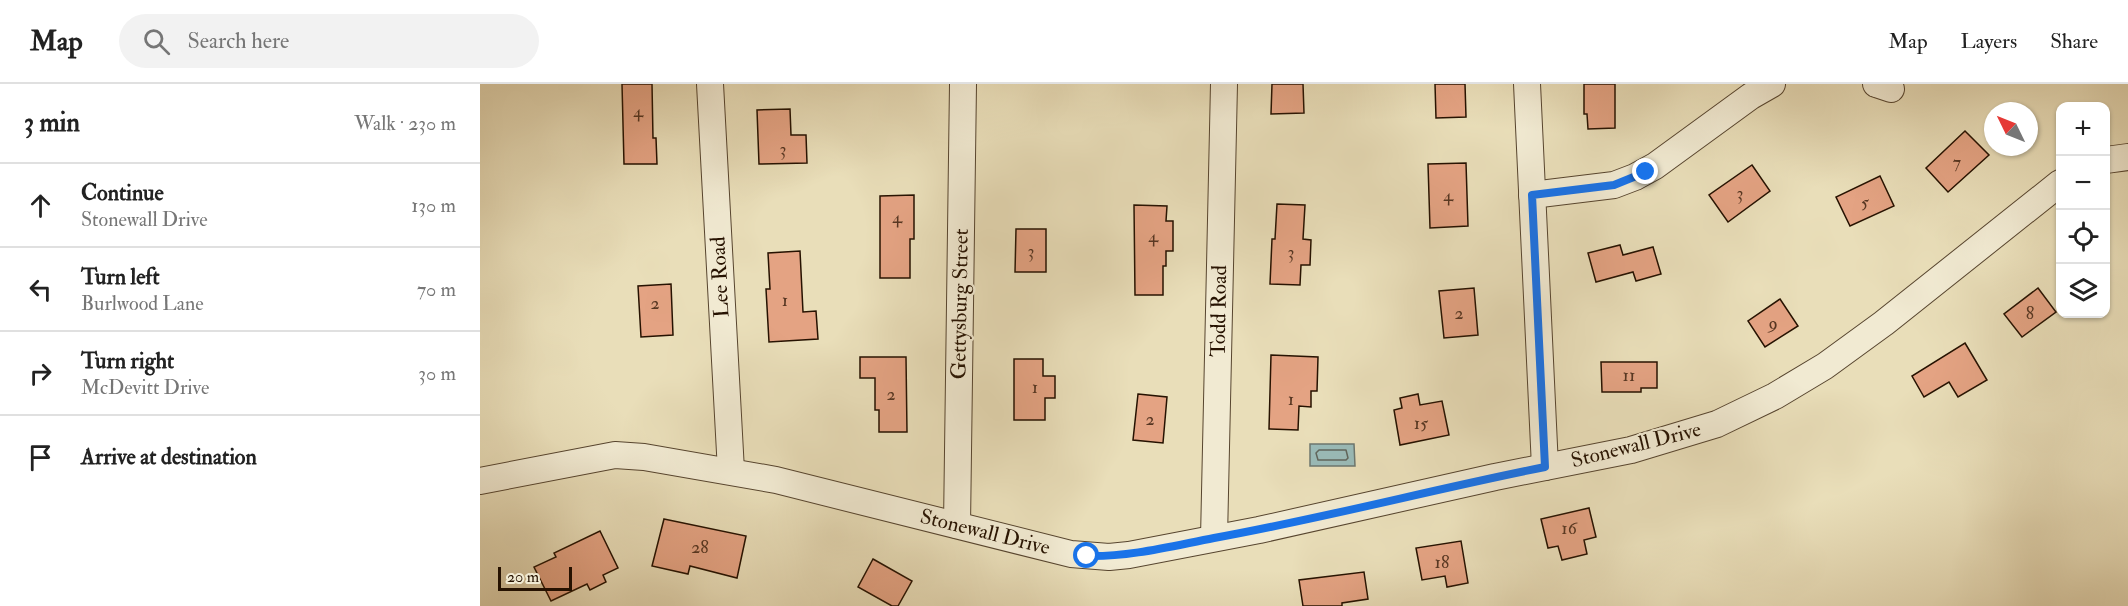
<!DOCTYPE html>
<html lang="en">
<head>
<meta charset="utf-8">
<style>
	:root { --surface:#fff; --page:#f2f2f2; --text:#222; --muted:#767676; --line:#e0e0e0 }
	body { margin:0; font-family:"IM FELL Double Pica",serif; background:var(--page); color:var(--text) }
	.controls { position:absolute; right:18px; top:18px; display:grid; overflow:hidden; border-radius:12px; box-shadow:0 2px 4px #0004 }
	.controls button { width:54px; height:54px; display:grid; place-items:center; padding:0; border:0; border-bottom:2px solid var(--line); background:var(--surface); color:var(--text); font:30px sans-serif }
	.compass { position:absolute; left:1504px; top:18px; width:54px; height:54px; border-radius:50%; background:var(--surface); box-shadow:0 2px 4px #0004; rotate:313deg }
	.scale { position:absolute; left:18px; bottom:15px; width:74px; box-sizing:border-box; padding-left:6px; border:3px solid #261201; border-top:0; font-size:16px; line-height:21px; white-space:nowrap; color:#261201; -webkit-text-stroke:4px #f1ead2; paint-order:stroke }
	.stop { position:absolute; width:18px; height:18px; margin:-14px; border:4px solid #1a73e8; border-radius:50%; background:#fff }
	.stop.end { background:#1a73e8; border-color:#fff; box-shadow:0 2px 6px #0008 }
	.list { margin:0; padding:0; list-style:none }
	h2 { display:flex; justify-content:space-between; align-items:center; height:78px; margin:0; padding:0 24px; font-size:26px }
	h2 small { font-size:20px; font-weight:400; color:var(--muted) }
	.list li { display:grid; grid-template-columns:39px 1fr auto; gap:18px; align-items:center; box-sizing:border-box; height:84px; padding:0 24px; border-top:2px solid var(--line) }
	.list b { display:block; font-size:22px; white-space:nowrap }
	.list p { margin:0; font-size:20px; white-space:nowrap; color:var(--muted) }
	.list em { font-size:20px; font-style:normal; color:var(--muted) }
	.icon { flex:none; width:33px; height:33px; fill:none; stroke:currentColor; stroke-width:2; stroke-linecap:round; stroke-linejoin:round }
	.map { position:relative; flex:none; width:1648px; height:522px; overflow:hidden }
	header { display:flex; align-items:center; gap:36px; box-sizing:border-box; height:84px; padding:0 30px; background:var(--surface); border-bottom:2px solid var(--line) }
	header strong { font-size:28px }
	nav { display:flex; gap:33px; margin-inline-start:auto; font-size:21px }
	.search { width:420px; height:54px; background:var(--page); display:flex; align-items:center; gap:15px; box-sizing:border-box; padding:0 21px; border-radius:33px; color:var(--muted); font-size:22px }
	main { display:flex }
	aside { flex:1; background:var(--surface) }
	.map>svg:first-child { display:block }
</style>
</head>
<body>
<header>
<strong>Map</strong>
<div class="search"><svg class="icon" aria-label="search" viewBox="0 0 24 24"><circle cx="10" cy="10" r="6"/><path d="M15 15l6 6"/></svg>Search here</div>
<nav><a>Map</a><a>Layers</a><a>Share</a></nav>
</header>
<main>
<aside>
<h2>3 min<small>Walk · 230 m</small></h2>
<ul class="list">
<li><svg class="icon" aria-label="ahead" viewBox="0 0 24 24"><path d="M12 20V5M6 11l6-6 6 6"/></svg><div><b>Continue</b><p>Stonewall Drive</p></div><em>130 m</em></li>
<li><svg class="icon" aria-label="left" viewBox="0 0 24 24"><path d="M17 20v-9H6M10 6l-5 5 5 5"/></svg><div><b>Turn left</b><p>Burlwood Lane</p></div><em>70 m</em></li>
<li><svg class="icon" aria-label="right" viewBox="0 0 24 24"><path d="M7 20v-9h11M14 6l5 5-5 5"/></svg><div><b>Turn right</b><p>McDevitt Drive</p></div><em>30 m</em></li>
<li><svg class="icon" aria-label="arrive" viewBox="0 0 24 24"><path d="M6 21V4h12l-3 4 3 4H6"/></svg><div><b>Arrive at destination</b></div></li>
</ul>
</aside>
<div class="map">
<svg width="1648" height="522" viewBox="0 0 1648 522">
	<rect width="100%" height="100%" fill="#e9deb9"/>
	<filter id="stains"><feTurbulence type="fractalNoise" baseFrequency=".00333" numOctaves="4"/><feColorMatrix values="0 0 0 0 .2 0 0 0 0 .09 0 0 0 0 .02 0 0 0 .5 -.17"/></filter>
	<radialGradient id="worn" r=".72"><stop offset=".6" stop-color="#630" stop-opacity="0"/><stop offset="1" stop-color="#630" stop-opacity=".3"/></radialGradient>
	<path fill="#9abbb8" stroke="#6c776f" stroke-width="1.5" d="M830 360H874L875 382H830Z"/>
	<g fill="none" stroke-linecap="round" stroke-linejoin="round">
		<path stroke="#60665c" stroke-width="1.5" d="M839 366H866L868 374 866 376H838L836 369Z"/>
	</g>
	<g fill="#e4a383" stroke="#261201" stroke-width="1.5">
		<path d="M142 0H172L173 54H176L177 80H144Z"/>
		<path d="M792 0H823L824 29 791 30Z"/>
		<path d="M955 0H985L986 33 956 34Z"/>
		<path d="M1104 0H1135V44L1108 45 1107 30H1104Z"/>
		<path d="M310 25 311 51H326L327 79 279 80 277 26Z"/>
		<path d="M1485 47 1509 71 1468 108 1446 84Z"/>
		<path d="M986 79 988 142 950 144 948 80Z"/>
		<path d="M1272 81 1290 107 1248 138 1229 111Z"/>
		<path d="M1400 92 1414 122 1370 142 1356 113Z"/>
		<path d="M434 111V155H430V194H400V112Z"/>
		<path d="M797 120 825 121 823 155 831 156 830 181H821L820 201 790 200 792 155H795Z"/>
		<path d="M654 121 687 122 686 137H693V167H686V182H683V211H655Z"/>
		<path d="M536 145H566V188H535Z"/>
		<path d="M1140 161 1143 171 1173 163 1181 190 1156 197 1153 188 1116 198 1108 169Z"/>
		<path d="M320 167 323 228 336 227 338 255 289 258 286 205H290L288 169Z"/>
		<path d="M191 200 193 251 161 253 158 202Z"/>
		<path d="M994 204 998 251 964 254 959 207Z"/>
		<path d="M1558 204 1576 228 1542 253 1524 230Z"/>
		<path d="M1300 215 1318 242 1285 263 1268 237Z"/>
		<path d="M1485 259 1507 296 1478 313 1469 298 1444 313 1432 292Z"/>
		<path d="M791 271 838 273 837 307H831V323L819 322 818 346 789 345Z"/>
		<path d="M380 273H426L427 348H399V326H395V294H380Z"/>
		<path d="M534 275H563V292H575V314H565V336H534Z"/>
		<path d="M1121 278H1177V304H1161V308H1122Z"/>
		<path d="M658 310 687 313 683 359 653 356Z"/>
		<path d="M938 310 940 321 962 317 969 351 920 361 914 326 922 324 920 314Z"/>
		<path d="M1109 424 1116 453 1104 456 1107 470 1082 476 1078 462 1068 464 1061 435Z"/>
		<path d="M184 435 266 452 257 494 210 482 208 490 172 482Z"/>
		<path d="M120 447 138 484 123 491 126 498 110 506 107 500 71 517 54 483 76 473 74 469Z"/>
		<path d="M981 457 988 499 967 503 965 492 942 496 936 464Z"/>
		<path d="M393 475 432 497 418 522H412L378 503Z"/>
		<path d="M884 488 888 515 862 519V522H823L819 496Z"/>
	</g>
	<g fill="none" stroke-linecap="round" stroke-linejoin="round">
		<defs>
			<g id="street">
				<path d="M230 0 251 387"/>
				<path d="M1047 0 1065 383"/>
				<path d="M1396 0 1411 5"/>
				<path d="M1626 76 1648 73"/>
				<path d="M1052 111 1134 101 1155 93 1175 82 1271 12 1292 0"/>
				<path d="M0 397 135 371 164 373 296 396 591 470 629 473 649 471 779 446 1015 393 1151 366 1237 340 1295 312 1345 282 1404 239 1580 99"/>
				<path d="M477 441 483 0"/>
				<path d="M734 454 744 0"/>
			</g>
		</defs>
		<use href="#street" stroke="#57452f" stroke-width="28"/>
		<use href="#street" stroke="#f1ead2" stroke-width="26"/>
	</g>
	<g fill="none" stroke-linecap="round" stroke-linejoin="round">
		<path stroke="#1a73e8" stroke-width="8" d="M607 472C650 473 692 462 734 454 845 434 954 405 1065 383L1052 111 1134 101 1166 88"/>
	</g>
	<g text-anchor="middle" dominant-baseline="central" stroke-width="4.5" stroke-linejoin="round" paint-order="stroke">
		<g font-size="18" fill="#563622">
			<text x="158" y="27">4</text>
			<text x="303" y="65">3</text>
			<text x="1477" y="78">7</text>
			<text x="1260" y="109">3</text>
			<text x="968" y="111">4</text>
			<text x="1385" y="118">5</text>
			<text x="417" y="133">4</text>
			<text x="673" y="152">4</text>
			<text x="551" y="167">3</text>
			<text x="811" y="168">3</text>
			<text x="305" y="216">1</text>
			<text x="175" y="219">2</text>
			<text x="979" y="229">2</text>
			<text x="1550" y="229">8</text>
			<text x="1293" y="239">9</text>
			<text x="1149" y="291">11</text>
			<text x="555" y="303">1</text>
			<text x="411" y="310">2</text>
			<text x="811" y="315">1</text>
			<text x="670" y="335">2</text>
			<text x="941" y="339">15</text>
			<text x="1089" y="444">16</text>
			<text x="220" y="463">28</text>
			<text x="962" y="478">18</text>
		</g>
		<g font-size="21" fill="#261201" stroke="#f1ead2">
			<text transform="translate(240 193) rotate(-93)">Lee Road</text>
			<text transform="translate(480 220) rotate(-89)">Gettysburg Street</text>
			<text transform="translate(739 227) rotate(-89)">Todd Road</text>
			<text transform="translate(1156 361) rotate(-14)">Stonewall Drive</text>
			<text transform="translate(505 448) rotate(14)">Stonewall Drive</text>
		</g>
	</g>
	<rect width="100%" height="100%" filter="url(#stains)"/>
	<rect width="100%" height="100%" fill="url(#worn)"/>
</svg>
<div class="controls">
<button>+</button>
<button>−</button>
<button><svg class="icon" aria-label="locate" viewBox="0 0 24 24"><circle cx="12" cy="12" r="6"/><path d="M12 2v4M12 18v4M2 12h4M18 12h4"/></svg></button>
<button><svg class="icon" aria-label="layers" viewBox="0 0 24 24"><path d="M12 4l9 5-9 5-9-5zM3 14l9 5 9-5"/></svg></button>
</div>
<svg class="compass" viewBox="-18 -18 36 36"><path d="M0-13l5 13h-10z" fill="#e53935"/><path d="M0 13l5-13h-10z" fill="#767676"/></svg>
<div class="scale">20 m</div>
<div class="stop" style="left:607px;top:472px"></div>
<div class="stop end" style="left:1166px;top:88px"></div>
</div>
</main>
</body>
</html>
